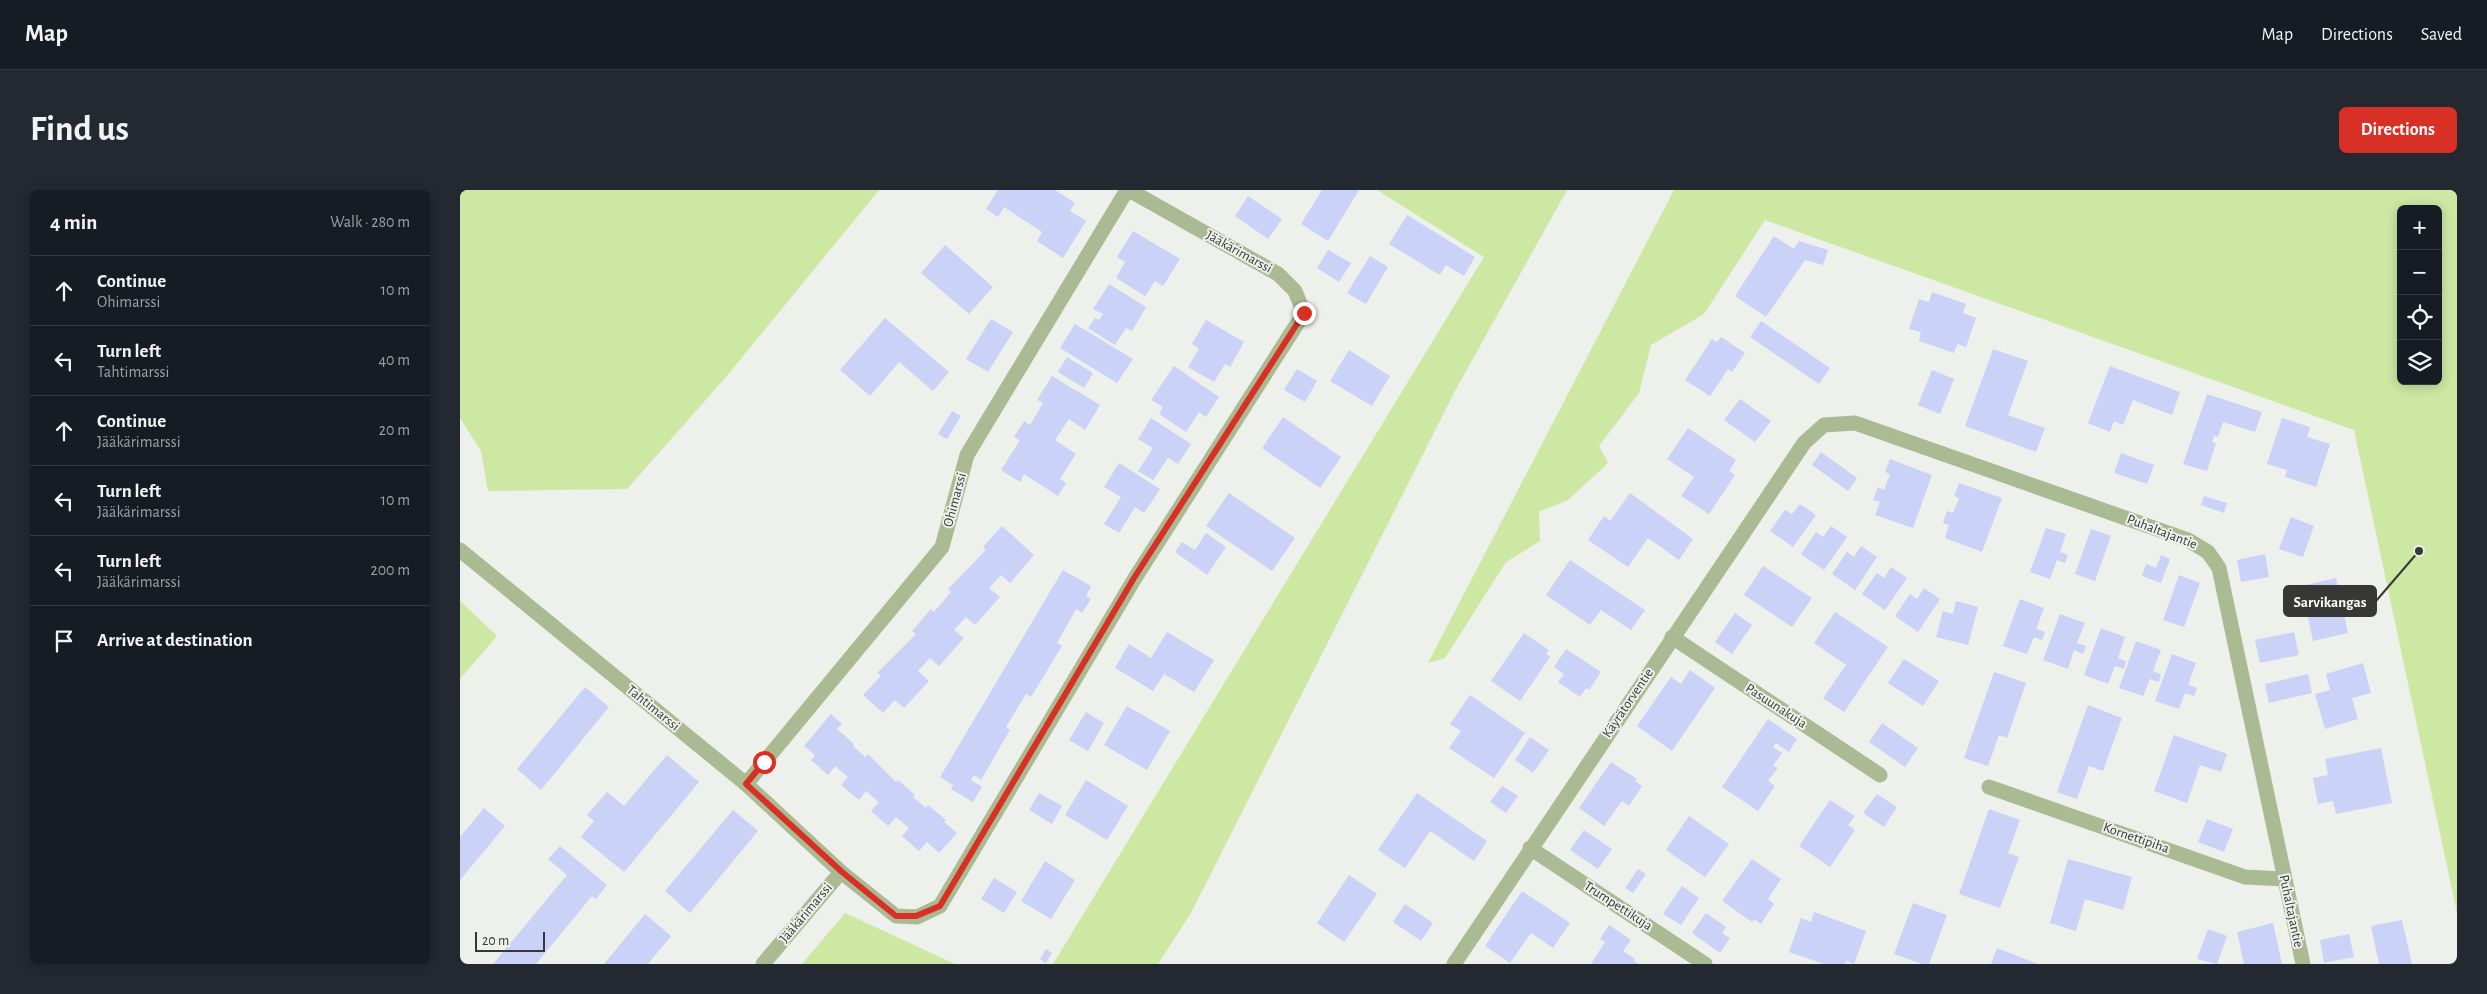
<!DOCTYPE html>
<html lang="en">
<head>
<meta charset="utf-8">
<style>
	:root { --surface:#171b24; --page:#242831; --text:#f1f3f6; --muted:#9ea1a6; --line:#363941; --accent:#d93025 }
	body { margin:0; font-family:"Alegreya Sans",sans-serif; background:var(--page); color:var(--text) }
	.controls { position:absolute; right:15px; top:15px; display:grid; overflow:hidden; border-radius:8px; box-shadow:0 2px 12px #0003 }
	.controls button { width:45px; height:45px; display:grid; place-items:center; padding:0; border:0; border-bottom:1px solid var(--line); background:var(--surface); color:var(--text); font:25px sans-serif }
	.scale { position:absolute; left:15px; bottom:12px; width:70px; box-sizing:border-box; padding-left:5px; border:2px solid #373836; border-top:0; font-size:14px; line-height:18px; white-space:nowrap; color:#373836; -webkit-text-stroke:4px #eef0eb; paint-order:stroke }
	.stop { position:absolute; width:15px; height:15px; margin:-11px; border:4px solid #d93025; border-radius:50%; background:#fff }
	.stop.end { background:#d93025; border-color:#fff; box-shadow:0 1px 5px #0008 }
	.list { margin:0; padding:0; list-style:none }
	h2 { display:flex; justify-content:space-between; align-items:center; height:65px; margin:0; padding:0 20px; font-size:21px }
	h2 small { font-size:16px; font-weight:400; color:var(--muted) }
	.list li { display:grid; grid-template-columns:32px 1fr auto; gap:15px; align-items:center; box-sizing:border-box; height:70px; padding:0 20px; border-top:1px solid var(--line) }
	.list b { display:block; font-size:19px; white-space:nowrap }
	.list p { margin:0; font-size:16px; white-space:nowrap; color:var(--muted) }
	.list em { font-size:16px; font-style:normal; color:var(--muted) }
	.icon { flex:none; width:28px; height:28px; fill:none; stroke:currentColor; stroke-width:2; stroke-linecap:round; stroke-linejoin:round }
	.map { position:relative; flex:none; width:1997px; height:774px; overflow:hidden; border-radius:8px }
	header { display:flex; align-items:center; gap:30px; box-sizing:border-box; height:70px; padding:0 25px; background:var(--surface); border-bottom:1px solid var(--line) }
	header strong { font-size:24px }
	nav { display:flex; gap:28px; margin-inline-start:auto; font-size:18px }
	.intro { display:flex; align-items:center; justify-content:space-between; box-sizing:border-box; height:120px; padding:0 30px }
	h1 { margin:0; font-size:35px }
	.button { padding:12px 22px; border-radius:8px; background:var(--accent); color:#fff; font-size:18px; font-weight:700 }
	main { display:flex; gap:30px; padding:0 30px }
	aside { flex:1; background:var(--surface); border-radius:8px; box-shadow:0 2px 12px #0003 }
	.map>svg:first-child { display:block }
</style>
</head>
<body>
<header>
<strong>Map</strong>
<nav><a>Map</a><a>Directions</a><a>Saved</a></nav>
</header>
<div class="intro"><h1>Find us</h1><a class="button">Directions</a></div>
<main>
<aside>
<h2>4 min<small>Walk · 280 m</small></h2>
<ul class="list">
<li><svg class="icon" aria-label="ahead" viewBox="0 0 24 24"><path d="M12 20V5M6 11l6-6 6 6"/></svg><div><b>Continue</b><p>Ohimarssi</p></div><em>10 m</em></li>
<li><svg class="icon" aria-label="left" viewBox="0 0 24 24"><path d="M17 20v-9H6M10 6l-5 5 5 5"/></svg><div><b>Turn left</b><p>Tahtimarssi</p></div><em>40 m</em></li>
<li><svg class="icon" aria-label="ahead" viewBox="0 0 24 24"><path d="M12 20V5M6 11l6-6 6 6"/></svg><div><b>Continue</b><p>Jääkärimarssi</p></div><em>20 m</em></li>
<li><svg class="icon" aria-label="left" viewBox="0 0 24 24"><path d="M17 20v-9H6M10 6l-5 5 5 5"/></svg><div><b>Turn left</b><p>Jääkärimarssi</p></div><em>10 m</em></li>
<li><svg class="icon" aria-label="left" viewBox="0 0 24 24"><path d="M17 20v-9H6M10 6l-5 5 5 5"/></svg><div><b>Turn left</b><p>Jääkärimarssi</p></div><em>200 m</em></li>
<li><svg class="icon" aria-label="arrive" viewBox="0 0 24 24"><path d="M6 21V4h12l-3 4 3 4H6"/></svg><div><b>Arrive at destination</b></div></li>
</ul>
</aside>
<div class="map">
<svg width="1997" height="774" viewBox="0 0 1997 774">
	<rect width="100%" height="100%" fill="#eef0eb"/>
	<g fill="#cce8a3" fill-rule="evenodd">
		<path d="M0 0H419L266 187 167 299 28 301 21 261 0 228Z"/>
		<path d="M917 0H1107L995 201 731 723 698 774H593L1024 67Z"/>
		<path d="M1214 0H1997V723L1894 240 1305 30 1244 124 1191 155 1179 203 1139 256 1148 273 1108 310 1079 322 1080 351 1046 372 985 468 968 473ZM1941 19H1978V191H1941Z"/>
		<path d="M0 411 37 446 0 489Z"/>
		<path d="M385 723 495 774H342Z"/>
	</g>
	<g fill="#cad2f7">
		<path d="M538 0H595L615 13 610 21 626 31 603 68 577 51 582 42 544 17 538 27 526 19Z"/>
		<path d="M862 0H899L868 51 841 34Z"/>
		<path d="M788 6 822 29 808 49 775 26Z"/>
		<path d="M947 25 1015 67 1004 86 986 75 980 85 929 54Z"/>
		<path d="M673 41 720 69 703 96 695 91 685 106 656 88 665 72 657 67Z"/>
		<path d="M1314 46 1334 59 1339 51 1368 60 1363 75 1345 70 1306 127 1275 106Z"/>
		<path d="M485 55 533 97 509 124 461 83Z"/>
		<path d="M868 60 891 73 879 92 857 78Z"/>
		<path d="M910 66 928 77 906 114 887 103Z"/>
		<path d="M649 94 686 117 672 141 666 138 655 155 628 138 635 128 639 130 643 124 633 119Z"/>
		<path d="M1472 102 1506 114 1503 123 1516 128 1506 157 1497 154 1494 163 1459 151 1461 142 1449 139 1459 109 1469 112Z"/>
		<path d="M425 128 489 182 473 201 439 172 410 206 380 180Z"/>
		<path d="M531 129 553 142 528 182 506 169Z"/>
		<path d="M746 130 784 152 770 177 765 174 754 192 728 177 739 159 732 154Z"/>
		<path d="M1301 131 1370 178 1359 194 1290 147Z"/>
		<path d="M615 134 673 169 657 193 600 158Z"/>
		<path d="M1261 147 1285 163 1272 182 1268 179 1250 206 1225 190 1252 149 1257 152Z"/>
		<path d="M1533 159 1568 171 1548 225 1585 238 1576 262 1505 236Z"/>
		<path d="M889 160 930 186 912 216 870 191Z"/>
		<path d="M607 167 633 183 624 198 598 182Z"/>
		<path d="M714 176 759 207 746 227 739 222 726 242 699 224 703 217 691 210Z"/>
		<path d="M1650 176 1720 202 1712 225 1673 210 1663 235 1654 231 1650 242 1628 233Z"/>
		<path d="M837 179 857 191 845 212 824 200Z"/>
		<path d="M1472 180 1494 189 1480 224 1458 215Z"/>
		<path d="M592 186 640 215 625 240 609 229 595 250 616 264 600 289 606 293 598 306 564 284 560 292 541 280 560 250 554 247 564 231 570 235 583 213 577 210Z"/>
		<path d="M1747 204 1802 222 1795 242 1763 232 1758 247 1754 246 1752 252 1756 253 1747 281 1723 274Z"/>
		<path d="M1280 209 1311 231 1295 252 1264 230Z"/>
		<path d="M492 221 501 226 487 249 478 244Z"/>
		<path d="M823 227 881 267 860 298 802 258Z"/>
		<path d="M691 228 731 254 718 274 708 268 693 290 678 281 693 258 678 249Z"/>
		<path d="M1822 228 1850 237 1847 247 1870 254 1856 297 1825 287 1827 280 1807 274Z"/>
		<path d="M1228 238 1276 270 1269 281 1275 285 1249 324 1221 306 1234 287 1207 269Z"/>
		<path d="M1361 262 1397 288 1388 301 1352 275Z"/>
		<path d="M1661 263 1694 275 1687 294 1654 283Z"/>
		<path d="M1430 269 1472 285 1453 338 1415 325 1420 312 1413 310 1418 297 1424 300 1430 284 1425 282Z"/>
		<path d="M659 273 700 299 684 323 675 317 659 343 644 334 661 307 644 297Z"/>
		<path d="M1499 293 1542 308 1522 362 1485 348 1489 335 1483 333 1487 321 1493 323 1499 308 1494 306Z"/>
		<path d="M769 303 835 348 812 381 746 336Z"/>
		<path d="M1170 303 1233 349 1219 370 1188 348 1168 377 1128 350 1144 326 1150 331Z"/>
		<path d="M1744 306 1767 313 1764 323 1741 315Z"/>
		<path d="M1340 314 1356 325 1333 357 1310 341 1325 320 1332 324Z"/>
		<path d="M1831 327 1854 336 1843 367 1819 359Z"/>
		<path d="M542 336 574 365 550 393 541 385 529 398 540 407 515 435 506 427 494 440 504 448 479 476 470 468 458 481 469 491 444 518 435 510 423 523 403 505 421 486 417 483 456 444 452 441 471 419 474 422 491 402 488 399 526 360 523 357Z"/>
		<path d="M1371 336 1387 347 1364 380 1341 364 1356 342 1363 347Z"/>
		<path d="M1586 338 1606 344 1600 362 1608 365 1605 373 1597 370 1590 389 1570 382Z"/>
		<path d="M1631 339 1651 346 1635 391 1615 384Z"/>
		<path d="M746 343 766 357 747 385 715 362 722 352 735 360Z"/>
		<path d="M1401 356 1417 367 1395 400 1372 384 1387 362 1394 367Z"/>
		<path d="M1805 364 1809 387 1781 392 1777 370Z"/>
		<path d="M1701 365 1710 369 1701 393 1682 386 1686 374 1696 378Z"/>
		<path d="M1110 370 1185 420 1171 440 1141 420 1130 435 1086 405Z"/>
		<path d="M1303 376 1352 408 1332 437 1284 405Z"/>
		<path d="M1431 377 1447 388 1425 420 1402 404 1417 383 1424 388Z"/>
		<path d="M603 380 631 396 626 406 631 409 622 423 616 419 597 453 602 456 571 507 566 504 546 537 550 540 521 590 514 585 511 590 522 597 513 612 491 599 493 595 480 587Z"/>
		<path d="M1719 385 1740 393 1724 437 1703 430Z"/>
		<path d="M1876 388 1888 443 1853 451 1841 396Z"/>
		<path d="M1464 398 1480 409 1458 442 1435 426 1450 404 1457 409Z"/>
		<path d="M1560 409 1584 418 1576 439 1585 442 1582 450 1574 447 1567 464 1543 456Z"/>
		<path d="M1496 411 1518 417 1508 455 1476 447 1483 421 1493 424Z"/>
		<path d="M1375 422 1428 457 1384 522 1363 508 1386 475 1354 453Z"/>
		<path d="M1275 423 1292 435 1272 464 1255 452Z"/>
		<path d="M1600 424 1625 433 1617 453 1626 456 1623 464 1614 460 1608 479 1583 470Z"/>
		<path d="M1641 438 1665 447 1658 468 1666 471 1664 479 1655 476 1648 494 1624 485Z"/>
		<path d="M707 442 754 470 734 502 704 484 693 501 655 478 669 454 691 468Z"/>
		<path d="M1834 442 1839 465 1800 473 1795 450Z"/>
		<path d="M1064 443 1089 460 1086 464 1090 467 1060 511 1031 491Z"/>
		<path d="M1676 451 1701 460 1693 481 1701 484 1699 492 1690 489 1683 506 1659 498Z"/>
		<path d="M1106 459 1141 482 1129 500 1126 498 1120 507 1098 492 1104 484 1094 477Z"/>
		<path d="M1712 464 1736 473 1728 495 1737 498 1734 506 1725 503 1719 519 1695 511Z"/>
		<path d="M1444 469 1479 491 1463 516 1428 493Z"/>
		<path d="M1903 473 1911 503 1892 508 1898 529 1865 539 1855 504 1870 500 1866 484Z"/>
		<path d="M1230 480 1255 498 1212 561 1177 536 1211 487 1221 494Z"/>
		<path d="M1534 482 1566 493 1547 548 1539 545 1528 576 1504 568Z"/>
		<path d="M1848 484 1852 503 1809 513 1805 494Z"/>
		<path d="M125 497 149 517 81 600 57 579Z"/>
		<path d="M1010 505 1065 543 1034 588 989 558 1001 541 990 534Z"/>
		<path d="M1628 515 1662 528 1643 581 1629 576 1617 609 1597 602Z"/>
		<path d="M667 516 710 541 687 580 644 555Z"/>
		<path d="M626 522 644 533 628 561 609 550Z"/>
		<path d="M371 524 382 534 377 539 394 554 393 556 405 567 408 564 436 592 438 590 455 605 453 607 466 618 468 615 486 630 484 632 497 643 479 663 467 652 459 661 442 646 449 638 436 627 428 636 411 621 419 612 406 601 399 610 381 595 388 587 375 576 368 585 351 570 355 565 344 556Z"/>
		<path d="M1308 529 1337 549 1329 562 1316 553 1313 557 1322 563 1313 576 1318 578 1308 591 1315 596 1298 621 1262 597Z"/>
		<path d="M1422 533 1458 558 1445 577 1409 552Z"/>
		<path d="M1714 545 1767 564 1761 582 1740 575 1727 613 1694 601Z"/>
		<path d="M1070 547 1089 560 1073 583 1055 570Z"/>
		<path d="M1921 558 1932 613 1876 624 1873 611 1858 614 1853 588 1868 585 1865 569Z"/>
		<path d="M207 565 239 592 164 682 121 647 134 631 127 625 147 602 164 616Z"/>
		<path d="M1151 572 1177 589 1175 591 1182 596 1169 616 1162 611 1144 636 1119 618Z"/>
		<path d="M626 590 668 616 647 650 605 625Z"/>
		<path d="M1042 596 1058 606 1046 623 1030 612Z"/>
		<path d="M579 603 602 616 592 634 569 620Z"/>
		<path d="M957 603 1027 651 1014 671 970 641 945 678 918 660Z"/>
		<path d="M1417 604 1437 617 1424 637 1403 623Z"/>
		<path d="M1370 610 1395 626 1388 635 1395 640 1370 677 1339 656Z"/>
		<path d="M24 618 45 636 0 690V647Z"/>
		<path d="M1529 619 1560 630 1548 663 1559 667 1540 718 1499 704Z"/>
		<path d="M273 620 298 641 230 723 205 701Z"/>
		<path d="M1229 626 1269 654 1245 687 1206 660Z"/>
		<path d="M1747 629 1773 639 1764 662 1738 652Z"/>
		<path d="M1124 640 1152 659 1138 679 1110 660Z"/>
		<path d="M100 656 147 695 136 709 132 706 76 774H33L107 685 88 669Z"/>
		<path d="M1292 669 1321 689 1308 709 1314 714 1301 734 1294 729 1292 732 1262 711Z"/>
		<path d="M1608 669 1672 687 1663 720 1625 709 1616 741 1590 733Z"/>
		<path d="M585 671 615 690 591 729 561 711Z"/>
		<path d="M1178 679 1186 684 1173 703 1165 698Z"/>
		<path d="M889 685 917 704 884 752 857 733Z"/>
		<path d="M534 688 557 702 544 723 521 709Z"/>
		<path d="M1222 696 1239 708 1221 735 1203 724Z"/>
		<path d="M1062 701 1110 733 1093 758 1071 743 1050 773 1025 756Z"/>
		<path d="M1453 713 1487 725 1469 774H1462L1434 764Z"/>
		<path d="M945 714 973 733 961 751 933 732Z"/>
		<path d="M1354 722 1406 741 1394 774 1386 771 1385 774H1364L1329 762 1341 728 1351 732Z"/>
		<path d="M1246 723 1266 737 1262 743 1270 748 1260 763 1232 743Z"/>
		<path d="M185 724 211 746 188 774H144Z"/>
		<path d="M1942 730 1952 774H1919L1911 736Z"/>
		<path d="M1813 733 1822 774H1784L1777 742Z"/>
		<path d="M1149 735 1171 750 1163 761 1175 769 1174 771 1178 774H1131L1145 752 1140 749Z"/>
		<path d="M1748 739 1767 746 1757 774 1737 769Z"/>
		<path d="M1889 744 1894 767 1864 773 1860 750Z"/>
		<path d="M1537 758 1578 774H1531Z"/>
		<path d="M586 759 592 763 586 773 580 769Z"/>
	</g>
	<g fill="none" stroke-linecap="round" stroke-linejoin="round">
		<g stroke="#aaba92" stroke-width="15">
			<path d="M0 360 286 594 381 682 436 726 457 727 480 716 675 388 844 123 835 101 818 84 669 0"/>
			<path d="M1212 447 1420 585"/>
			<path d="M286 594 482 357 507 265 667 0"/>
			<path d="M1529 597 1785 687 1824 689"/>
			<path d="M1070 658 1245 774"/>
			<path d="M303 774 381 682"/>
			<path d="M994 774 1344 253 1364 235 1395 233 1728 350 1748 362 1759 378 1843 774"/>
		</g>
	</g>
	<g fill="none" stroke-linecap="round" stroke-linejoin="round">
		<path stroke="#d93025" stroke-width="6" d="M304 572 286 594 382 682 436 726H456L480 716 674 388 844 123"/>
	</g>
	<g text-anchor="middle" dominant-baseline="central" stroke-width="4" stroke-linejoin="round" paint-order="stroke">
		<g font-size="14" fill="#373836" stroke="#eef0eb">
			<text transform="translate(779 62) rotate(29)">Jääkärimarssi</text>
			<text transform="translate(495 310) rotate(-75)">Ohimarssi</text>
			<text transform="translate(1702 342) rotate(21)">Puhaltajantie</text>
			<text transform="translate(1168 513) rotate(-56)">Käyrätorventie</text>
			<text transform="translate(1316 516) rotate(33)">Pasuunakuja</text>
			<text transform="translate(193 518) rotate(39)">Tahtimarssi</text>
			<text transform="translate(1676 648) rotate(19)">Kornettipiha</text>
			<text transform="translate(1158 716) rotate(33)">Trumpettikuja</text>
			<text transform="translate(1831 721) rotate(78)">Puhaltajantie</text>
			<text transform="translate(346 723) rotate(-50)">Jääkärimarssi</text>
		</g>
	</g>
	<path fill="none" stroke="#373836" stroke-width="2" d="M1959 361L1916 411"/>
	<circle fill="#373836" stroke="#eef0eb" stroke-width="2" cx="1959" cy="361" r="5"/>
	<rect fill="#373836" stroke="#373836" stroke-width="2" x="1824" y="396" width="92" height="30" rx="5"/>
	<g font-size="15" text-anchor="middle" font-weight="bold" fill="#fff">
		<text x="1870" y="417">Sarvikangas</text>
	</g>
</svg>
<div class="controls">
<button>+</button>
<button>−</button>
<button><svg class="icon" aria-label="locate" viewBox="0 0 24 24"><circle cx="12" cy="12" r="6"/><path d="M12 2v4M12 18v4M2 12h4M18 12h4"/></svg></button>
<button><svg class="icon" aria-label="layers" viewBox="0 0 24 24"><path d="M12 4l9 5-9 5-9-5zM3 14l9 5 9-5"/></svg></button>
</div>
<div class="scale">20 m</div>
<div class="stop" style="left:304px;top:572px"></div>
<div class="stop end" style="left:844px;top:123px"></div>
</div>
</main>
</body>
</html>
